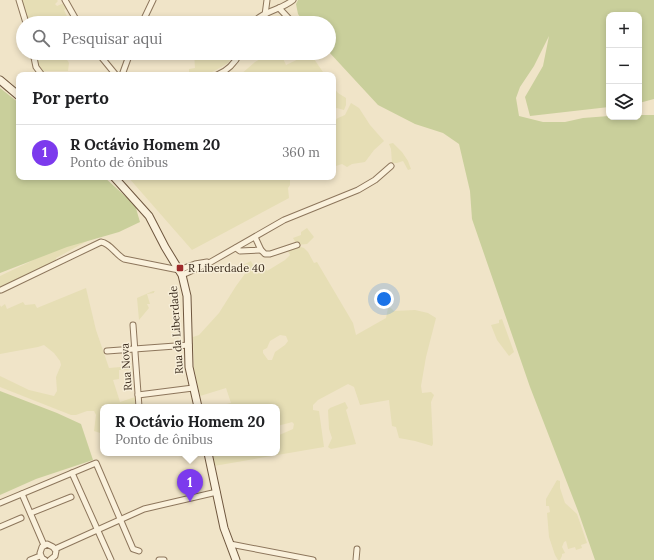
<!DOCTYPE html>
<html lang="pt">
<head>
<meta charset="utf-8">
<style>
	:root { --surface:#fff; --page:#f6f6f6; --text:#202124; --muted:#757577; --line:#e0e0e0; --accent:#7c3aed }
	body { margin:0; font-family:Lora,serif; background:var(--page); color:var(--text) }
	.controls { position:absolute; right:12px; top:12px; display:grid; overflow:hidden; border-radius:8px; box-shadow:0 2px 6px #0003 }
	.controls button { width:36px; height:36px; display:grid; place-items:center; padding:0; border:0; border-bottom:1px solid var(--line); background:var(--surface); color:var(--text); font:20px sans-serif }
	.you { position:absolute; left:384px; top:299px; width:14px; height:14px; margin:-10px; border:3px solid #fff; border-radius:50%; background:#1a73e8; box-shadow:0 0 0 6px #1a73e833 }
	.badge { display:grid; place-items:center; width:26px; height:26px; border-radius:50%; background:var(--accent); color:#fff; font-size:13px; font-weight:700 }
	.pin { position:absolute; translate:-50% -33px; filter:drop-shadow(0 1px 2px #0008) }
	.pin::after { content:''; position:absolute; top:21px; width:14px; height:12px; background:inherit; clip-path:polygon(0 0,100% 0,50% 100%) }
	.popup { position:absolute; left:100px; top:404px; width:180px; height:52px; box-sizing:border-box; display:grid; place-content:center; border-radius:8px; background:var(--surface); filter:drop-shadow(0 1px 3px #0005); font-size:13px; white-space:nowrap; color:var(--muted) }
	.popup b { font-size:15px; color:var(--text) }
	.popup::after { content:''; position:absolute; left:50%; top:100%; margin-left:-8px; border:8px solid transparent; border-top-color:var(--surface) }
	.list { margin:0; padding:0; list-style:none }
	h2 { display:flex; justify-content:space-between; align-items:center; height:52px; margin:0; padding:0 16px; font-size:17px }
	h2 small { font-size:13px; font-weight:400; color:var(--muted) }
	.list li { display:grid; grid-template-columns:26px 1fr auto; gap:12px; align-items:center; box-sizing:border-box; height:56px; padding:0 16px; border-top:1px solid var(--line) }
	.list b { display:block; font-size:15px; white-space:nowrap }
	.list p { margin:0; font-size:13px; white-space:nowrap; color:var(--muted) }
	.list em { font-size:13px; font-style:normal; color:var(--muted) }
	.icon { flex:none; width:22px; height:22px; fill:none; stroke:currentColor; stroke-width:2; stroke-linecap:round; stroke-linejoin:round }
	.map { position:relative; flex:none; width:654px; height:560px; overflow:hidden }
	.search { position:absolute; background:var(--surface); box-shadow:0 2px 6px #0003; left:16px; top:16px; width:320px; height:44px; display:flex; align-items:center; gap:10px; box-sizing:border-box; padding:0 14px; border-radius:22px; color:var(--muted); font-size:15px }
	.panel { position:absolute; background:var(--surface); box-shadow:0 2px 6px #0003; left:16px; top:72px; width:320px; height:108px; border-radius:8px }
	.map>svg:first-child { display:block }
</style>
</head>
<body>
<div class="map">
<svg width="654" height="560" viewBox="0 0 654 560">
	<rect width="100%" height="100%" fill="#f0e4c8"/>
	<g fill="#e6deb5" fill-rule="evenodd">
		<path d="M21 0H57L58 1 55 4 57 6 64 3 70 13 66 9 64 10 70 23H28Z"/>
		<path d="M35 53H63L69 63 68 71H41L38 67Z"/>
		<path d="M194 53H235L228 63 216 70 206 75H189V69L195 68Z"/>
		<path d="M275 53H283L281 54 286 65 305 56 303 53H310L325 75H240L255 62 267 55 268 59 276 56Z"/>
		<path d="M333 87 338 93 346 98V105L344 110 337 108 333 110Z"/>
		<path d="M351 103 359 108 370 125 384 141 374 150 365 162 352 164 347 167 342 164 333 167V122L338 118 345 115Z"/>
		<path d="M393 143 402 152 408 161 411 169 408 170 403 161 397 163H392L391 149 389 144Z"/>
		<path d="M128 177H290V185L288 188 289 198 192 250Z"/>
		<path d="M307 228 314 237 307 244 297 245 293 238 301 235V232Z"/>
		<path d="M89 240 56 258V262L0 288V276L69 243Z"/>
		<path d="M298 246 304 248 308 252 314 263 317 262 353 323 356 335 386 318 388 308H391L394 311 415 310 428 313 436 318 426 357 421 386 422 393 431 392 434 395 431 402 433 444 432 446 415 441 399 438 396 427 392 426 389 400 360 405 354 387 348 384 318 400 313 405V410L319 411 324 447 214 466 212 453H277V436L293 429 294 424 292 422 289 423 277 426V407H222V405L231 403 226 388 200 396 194 369 193 337 199 335 219 313 236 286 247 271 243 265 251 261 253 265 255 264 257 267 264 266 267 271 285 260 290 255 288 251ZM280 335 286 336 288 341 285 345 275 352 272 360H268L263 353V350L267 348 270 341Z"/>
		<path d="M86 288 96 330 109 368 132 366V369L119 370V379L113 380 120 402 135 397V405L133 407H128L127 404 123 405V407H103V434L94 431 96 415 94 411H87L76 415H71L0 387V376L29 390 54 396 57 391 56 377 61 365 60 361 54 353 44 345 38 347 0 354V305L1 307 5 304 7 309 23 302 25 305 35 304 37 308Z"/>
		<path d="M155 291 154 292V293L147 294 150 304H147L149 308 139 320 137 298 153 291Z"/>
		<path d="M502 319 514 352 509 356 497 340 491 325 499 323V320Z"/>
		<path d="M345 402 348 408 346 410 356 444 331 449 328 447 332 438 329 429 328 410 330 408Z"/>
		<path d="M557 480 560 481V488L565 503 577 514 587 543 581 545 582 548 576 550 575 547 568 549 566 541 564 542 562 547 565 553 562 554V556L560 560H558L555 555 549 537 547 513 550 512 549 506H546V499Z"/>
	</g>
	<g fill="#c9cf9b">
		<path d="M298 0H654V99L639 103V15H609V107L530 116 525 97 543 66 549 36 534 66 520 87 516 98 519 116 543 122H565L583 118 609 116 639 117V115H654V560H595L578 511 530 387 472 219 470 191 459 144 443 133 415 124 378 105 329 52V23H304L298 14 296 4Z"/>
		<path d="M0 88 19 103V177H104L135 205 140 222 119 232 67 247 0 273Z"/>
		<path d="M0 391 57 413 81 424 93 460 36 479 0 495Z"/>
	</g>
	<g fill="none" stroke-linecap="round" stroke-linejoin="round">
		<defs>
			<g id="street">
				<path d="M19 0 26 23"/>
				<path d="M65 0 78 23"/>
				<path d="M279 8 293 23"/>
				<path d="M265 15 267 0"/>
				<path d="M142 23 153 0"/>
				<path d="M253 23C263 11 281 10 293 0"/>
				<path d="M33 53 36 67 42 75"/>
				<path d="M98 53 116 75"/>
				<path d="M312 53 313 54"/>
				<path d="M122 75 130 53"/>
				<path d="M217 75C227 71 235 63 240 53"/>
				<path d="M236 248 240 251 261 250 255 237"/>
				<path d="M261 250 265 254H270L297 245"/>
				<path d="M182 275 209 263 284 220 358 190 375 180 391 166"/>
				<path d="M1 290 101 242C110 243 115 254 124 259L179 270 195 264 207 262"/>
				<path d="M133 325 139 407"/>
				<path d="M107 351 189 345"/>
				<path d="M138 395 193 388"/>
				<path d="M72 473 111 560"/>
				<path d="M22 494 44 545"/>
				<path d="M0 503 96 463 133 549 139 551"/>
				<path d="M31 513 71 497"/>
				<path d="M0 527 21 518"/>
				<path d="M230 544 313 560"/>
				<path d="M55 549 144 509 217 492"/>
				<path d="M30 560 40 556"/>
				<path d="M45 560 42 558 40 553 42 547 47 544 53 547 56 551 55 556 50 560"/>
				<path d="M159 560H164"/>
				<path d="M356 560 357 549"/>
			</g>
			<g id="secondary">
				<path d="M0 80 19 96"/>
				<path d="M114 177 149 216 165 247 182 275 187 296 189 367 198 407"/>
				<path d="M208 453 224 528 236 560"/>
			</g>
		</defs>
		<use href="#street" stroke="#8d765c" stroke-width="7"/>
		<use href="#secondary" stroke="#6f573f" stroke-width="9"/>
		<use href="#street" stroke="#faf1dc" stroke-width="5"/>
		<use href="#secondary" stroke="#faf1dc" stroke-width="7"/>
	</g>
	<rect fill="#9e2a2b" stroke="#f7eed8" stroke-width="1.5" x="176" y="264" width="8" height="8" rx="2"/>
	<g text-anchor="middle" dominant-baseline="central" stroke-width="3" stroke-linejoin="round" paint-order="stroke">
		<g font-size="11" fill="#3d2e20" stroke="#f7eed8" text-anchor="start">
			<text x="188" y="268">R Liberdade 40</text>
		</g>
		<g font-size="11" fill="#3d2e20" stroke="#f7eed8">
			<text transform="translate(176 330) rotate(-94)">Rua da Liberdade</text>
			<text transform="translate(126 367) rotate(-94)">Rua Nova</text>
		</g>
	</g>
</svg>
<div class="controls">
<button>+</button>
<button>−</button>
<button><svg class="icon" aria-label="layers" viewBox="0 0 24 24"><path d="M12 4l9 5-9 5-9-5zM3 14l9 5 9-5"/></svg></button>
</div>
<div class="you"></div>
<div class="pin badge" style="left:190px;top:502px">1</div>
<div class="popup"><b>R Octávio Homem 20</b>Ponto de ônibus</div>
<div class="search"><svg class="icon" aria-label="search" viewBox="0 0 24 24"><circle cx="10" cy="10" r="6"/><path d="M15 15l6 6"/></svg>Pesquisar aqui</div>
<section class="panel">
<h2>Por perto<small></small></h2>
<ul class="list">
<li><span class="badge">1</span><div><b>R Octávio Homem 20</b><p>Ponto de ônibus</p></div><em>360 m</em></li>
</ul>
</section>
</div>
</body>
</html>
